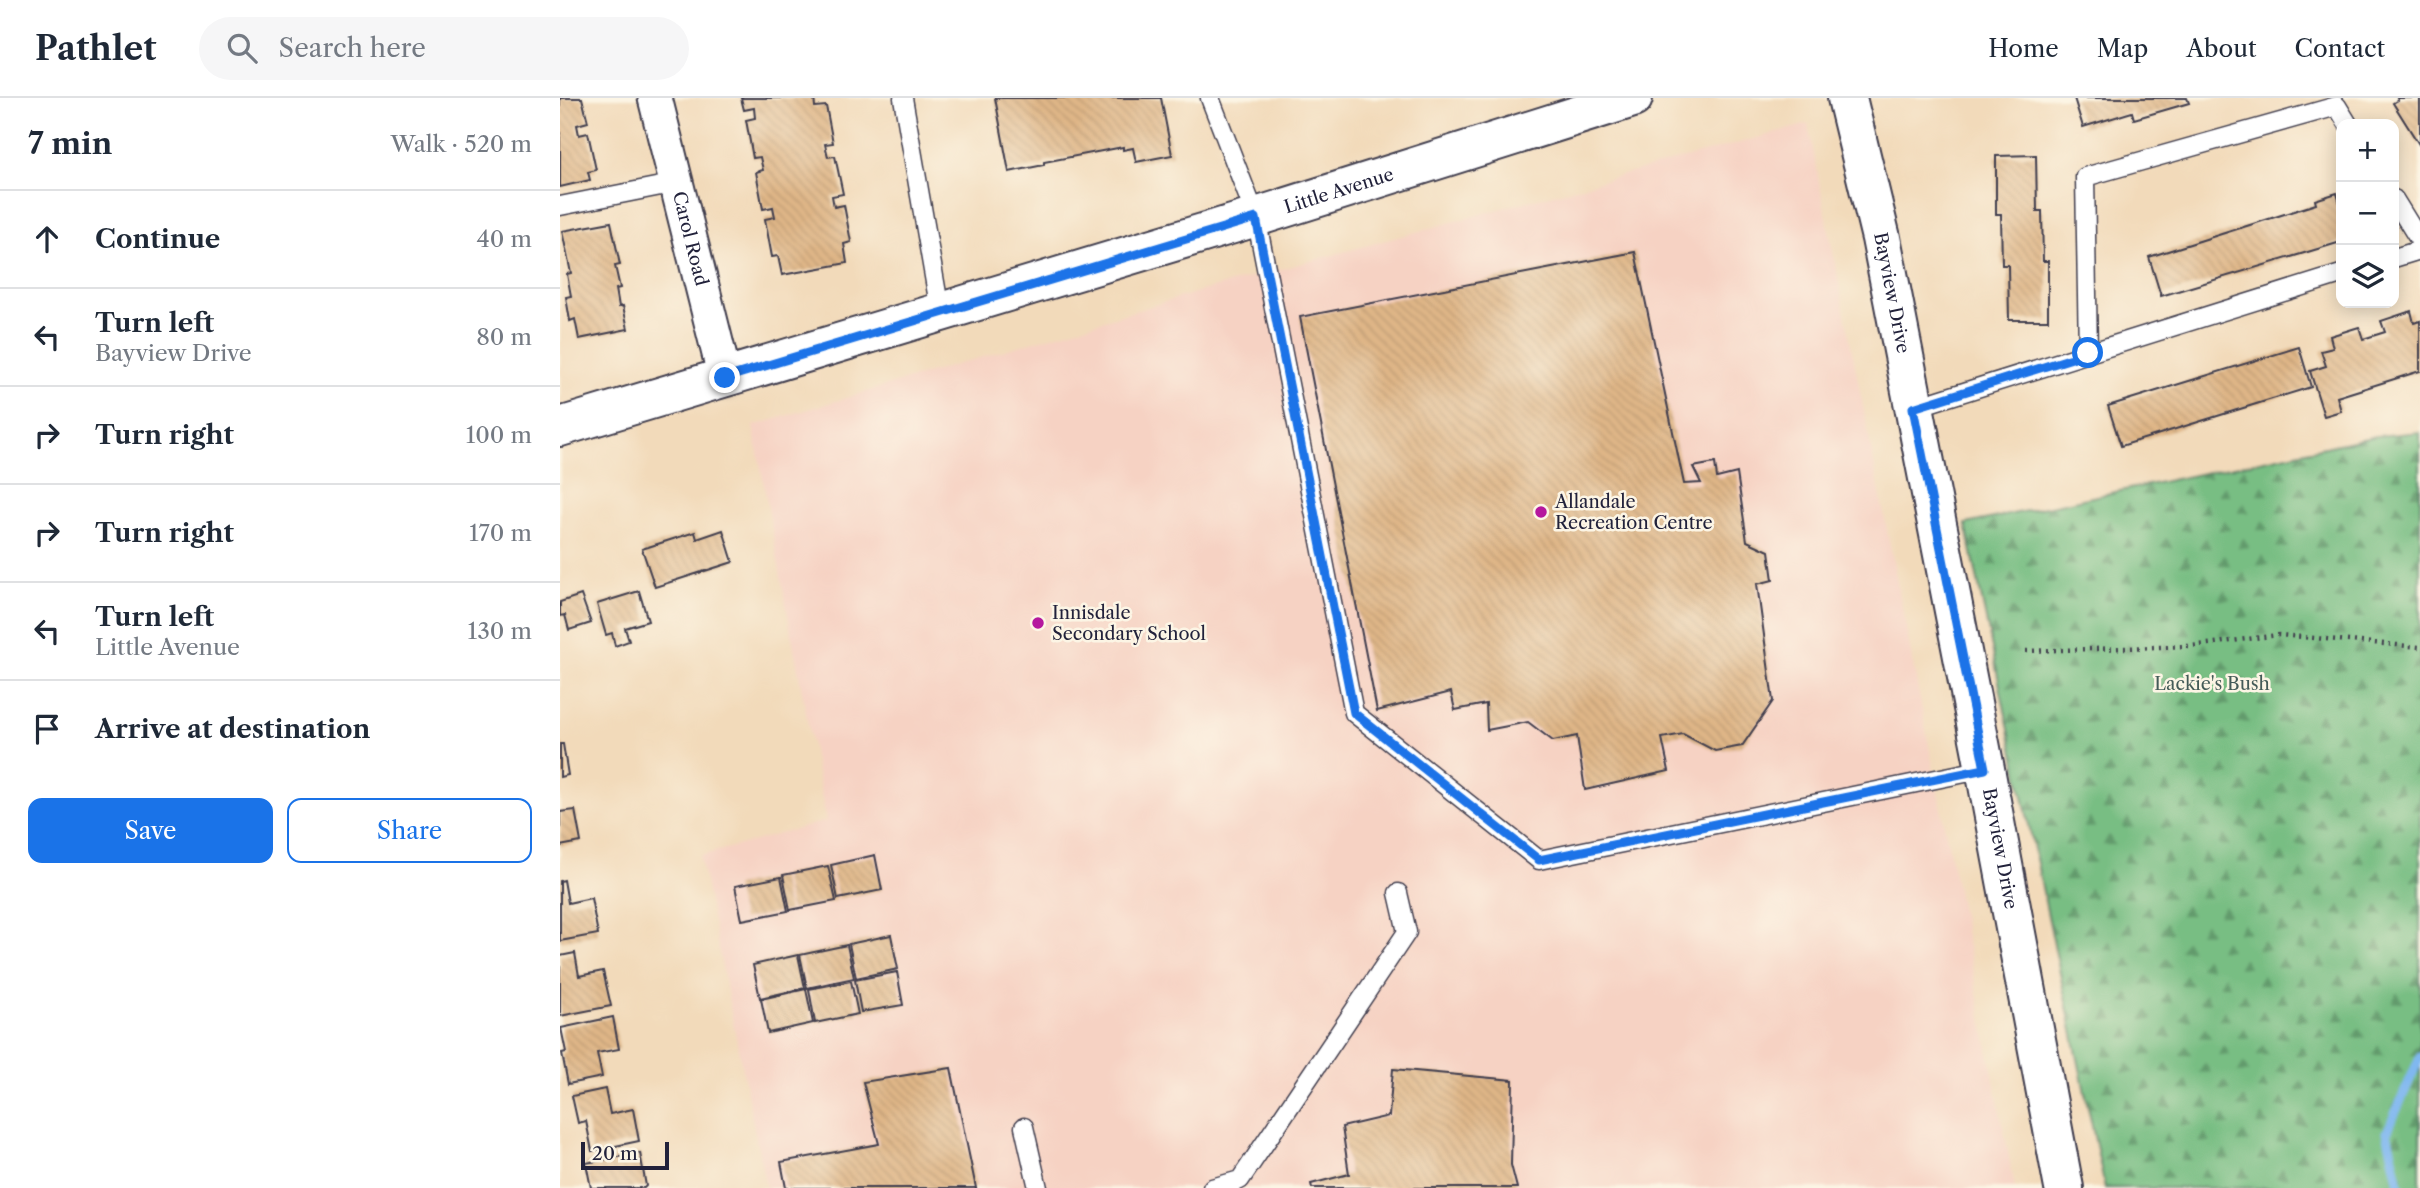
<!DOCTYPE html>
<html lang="en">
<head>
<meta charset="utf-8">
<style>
	:root { --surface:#fff; --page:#f6f6f7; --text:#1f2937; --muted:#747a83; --line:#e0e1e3; --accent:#1a73e8 }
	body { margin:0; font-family:"Libre Caslon Text",serif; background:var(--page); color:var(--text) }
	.controls { position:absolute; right:21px; top:21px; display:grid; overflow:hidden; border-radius:14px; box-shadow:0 4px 18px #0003 }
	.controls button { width:63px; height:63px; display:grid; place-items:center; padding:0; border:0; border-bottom:2px solid var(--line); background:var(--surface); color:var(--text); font:35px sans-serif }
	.scale { position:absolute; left:21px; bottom:18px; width:88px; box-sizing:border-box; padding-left:7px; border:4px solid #22223b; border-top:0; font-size:19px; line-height:24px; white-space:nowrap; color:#22223b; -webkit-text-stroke:5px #fcf5e5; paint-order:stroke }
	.stop { position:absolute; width:21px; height:21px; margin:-16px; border:5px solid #1a73e8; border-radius:50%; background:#fff }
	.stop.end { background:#1a73e8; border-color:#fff; box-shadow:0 2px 7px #0008 }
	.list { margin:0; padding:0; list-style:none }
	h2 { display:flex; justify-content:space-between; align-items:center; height:91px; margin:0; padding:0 28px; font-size:30px }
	h2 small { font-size:23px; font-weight:400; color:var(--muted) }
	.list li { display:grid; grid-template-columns:46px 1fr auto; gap:21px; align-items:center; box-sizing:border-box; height:98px; padding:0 28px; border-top:2px solid var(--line) }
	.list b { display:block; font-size:26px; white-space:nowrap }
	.list p { margin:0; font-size:23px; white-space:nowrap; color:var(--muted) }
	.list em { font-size:23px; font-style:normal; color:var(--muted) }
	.actions { display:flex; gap:14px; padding:21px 28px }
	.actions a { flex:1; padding:16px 0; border:2px solid var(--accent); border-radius:14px; text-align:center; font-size:24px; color:var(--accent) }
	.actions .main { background:var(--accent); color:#fff }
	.icon { flex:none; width:38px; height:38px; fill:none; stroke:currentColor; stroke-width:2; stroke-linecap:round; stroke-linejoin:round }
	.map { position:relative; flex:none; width:1860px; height:1090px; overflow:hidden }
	header { display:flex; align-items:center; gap:42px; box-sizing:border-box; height:98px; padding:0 35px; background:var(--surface); border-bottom:2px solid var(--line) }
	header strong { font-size:33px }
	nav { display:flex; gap:38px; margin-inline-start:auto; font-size:24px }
	.search { width:490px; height:63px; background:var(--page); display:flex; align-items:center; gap:18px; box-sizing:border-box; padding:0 24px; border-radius:38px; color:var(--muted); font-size:26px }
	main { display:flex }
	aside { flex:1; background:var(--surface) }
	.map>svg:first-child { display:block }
</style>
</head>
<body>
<header>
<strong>Pathlet</strong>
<div class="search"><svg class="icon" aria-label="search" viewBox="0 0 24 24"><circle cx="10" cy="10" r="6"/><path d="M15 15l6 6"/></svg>Search here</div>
<nav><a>Home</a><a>Map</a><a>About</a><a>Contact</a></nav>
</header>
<main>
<aside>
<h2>7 min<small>Walk · 520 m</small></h2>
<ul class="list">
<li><svg class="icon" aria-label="ahead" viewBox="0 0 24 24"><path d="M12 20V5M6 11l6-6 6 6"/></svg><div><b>Continue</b></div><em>40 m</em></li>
<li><svg class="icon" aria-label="left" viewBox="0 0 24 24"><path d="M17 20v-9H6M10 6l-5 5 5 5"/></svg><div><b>Turn left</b><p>Bayview Drive</p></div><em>80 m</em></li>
<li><svg class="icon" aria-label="right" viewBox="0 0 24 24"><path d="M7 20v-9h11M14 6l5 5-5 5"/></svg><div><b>Turn right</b></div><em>100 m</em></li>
<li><svg class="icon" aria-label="right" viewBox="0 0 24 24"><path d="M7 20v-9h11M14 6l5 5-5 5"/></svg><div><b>Turn right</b></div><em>170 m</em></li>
<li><svg class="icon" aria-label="left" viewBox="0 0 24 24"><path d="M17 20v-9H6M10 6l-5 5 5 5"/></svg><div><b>Turn left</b><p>Little Avenue</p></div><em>130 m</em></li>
<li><svg class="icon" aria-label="arrive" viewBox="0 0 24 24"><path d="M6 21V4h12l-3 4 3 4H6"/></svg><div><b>Arrive at destination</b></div></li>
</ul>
<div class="actions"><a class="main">Save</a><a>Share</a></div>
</aside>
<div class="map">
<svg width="1860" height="1090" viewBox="0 0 1860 1090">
	<defs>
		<pattern id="forest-firs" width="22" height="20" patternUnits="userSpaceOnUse" patternTransform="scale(1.75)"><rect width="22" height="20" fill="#78be83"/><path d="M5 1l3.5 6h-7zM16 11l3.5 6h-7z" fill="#629a6c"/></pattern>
		<pattern id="building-back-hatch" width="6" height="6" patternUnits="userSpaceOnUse" patternTransform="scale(1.75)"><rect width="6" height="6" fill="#dfb687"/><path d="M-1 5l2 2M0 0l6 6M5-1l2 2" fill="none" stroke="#bf9c75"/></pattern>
	</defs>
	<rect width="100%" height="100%" fill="#fcf5e5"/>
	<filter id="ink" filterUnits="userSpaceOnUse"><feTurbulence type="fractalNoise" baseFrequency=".0143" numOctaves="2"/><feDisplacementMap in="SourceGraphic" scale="14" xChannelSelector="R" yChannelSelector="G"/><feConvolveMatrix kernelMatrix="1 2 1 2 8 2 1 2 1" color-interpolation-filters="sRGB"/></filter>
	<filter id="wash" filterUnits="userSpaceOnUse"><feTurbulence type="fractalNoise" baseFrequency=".00686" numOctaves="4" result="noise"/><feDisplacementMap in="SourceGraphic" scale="28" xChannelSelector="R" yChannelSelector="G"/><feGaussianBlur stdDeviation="1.57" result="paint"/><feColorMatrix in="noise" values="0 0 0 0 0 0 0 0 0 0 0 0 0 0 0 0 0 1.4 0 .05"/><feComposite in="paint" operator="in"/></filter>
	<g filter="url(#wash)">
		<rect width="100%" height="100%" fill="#f2daba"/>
		<path fill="#f6d2c3" d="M1248 26 1455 1090H206L140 758 266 723 193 328 638 194Z"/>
		<path fill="url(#forest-firs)" stroke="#4d705f" stroke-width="2" d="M1860 334V1090H1545L1406 426 1816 338Z"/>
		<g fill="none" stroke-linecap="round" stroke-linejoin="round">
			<path stroke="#80b8f0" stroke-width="9" d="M1840 1090 1827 1034 1860 959"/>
		</g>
		<g id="blocks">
			<g fill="url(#building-back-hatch)">
				<path d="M0 0H22L28 24 17 27 19 37 28 35 36 72 28 74 30 82 0 89Z"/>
				<path d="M181 0H254L255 9 266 8 273 45 265 46 268 59 275 58 283 96 272 98 274 109 284 107 291 144 284 146 287 165 222 177 218 158 212 159 205 121 215 119 213 109 203 111 196 74 203 72 200 59 193 60 186 22 195 20 194 10 184 12Z"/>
				<path d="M435 0H601L612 57 576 64 573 50 563 52V49L484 64V67L449 74Z"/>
				<path d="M1514 0H1627L1629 5 1574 21 1572 14 1523 29Z"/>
				<path d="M1837 0H1860V48L1833 5 1838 2Z"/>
				<path d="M1476 57 1477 113H1482L1483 163H1488V222H1449L1448 167H1442L1441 116H1436V58Z"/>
				<path d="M1777 95 1781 109V144L1601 198 1589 159 1756 106 1755 102Z"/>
				<path d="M51 124 60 167 55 168 60 190 56 191 59 209 63 208 68 231 19 241 15 221 10 223 6 199 11 198 7 176 11 175 2 133Z"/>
				<path d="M1075 154 1124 386 1141 385 1133 369 1155 365 1157 380 1177 375 1187 443 1209 453 1213 482 1197 486 1213 603 1182 648 1155 653 1123 636 1102 640 1109 673 1025 692 1017 638 993 643 968 624 927 632 926 606 895 612 891 594 817 613 740 219Z"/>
				<path d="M1851 213 1854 225 1860 223V273L1777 299 1781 313 1764 318 1750 273 1766 268 1761 253 1773 250 1770 238 1799 229 1803 241 1825 234 1821 223Z"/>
				<path d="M1739 249 1751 289 1561 348 1548 308Z"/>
				<path d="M163 432 173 464 95 489 82 451 135 434 137 441Z"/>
				<path d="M79 493 88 523 65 530 69 543 55 548 52 535 46 537 37 506Z"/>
				<path d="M21 497 31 525 9 532 5 517 0 518V504Z"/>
				<path d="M0 646H3L8 677 0 679Z"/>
				<path d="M15 712 21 744 0 748V714Z"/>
				<path d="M315 757 322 792 278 801 271 767Z"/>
				<path d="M268 768 276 803 230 812 223 777Z"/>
				<path d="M221 779 228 813 182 822 175 788Z"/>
				<path d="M4 782 8 805 31 800 38 836 0 843V783Z"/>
				<path d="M331 837 338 871 296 880 289 846Z"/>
				<path d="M287 847 294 880 247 890 240 857Z"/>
				<path d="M15 855 19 878 43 873 51 908 0 918V858Z"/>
				<path d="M238 857 245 890 200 900 193 867Z"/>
				<path d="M337 874 343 907 301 914 295 882Z"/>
				<path d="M291 883 298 916 255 925 249 891Z"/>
				<path d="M246 891 253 925 208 935 201 901Z"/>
				<path d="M53 919 59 951 37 955 42 979 8 986 2 955 6 954 1 930Z"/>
				<path d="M391 970 416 1090H226L221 1064 319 1046 303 984Z"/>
				<path d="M833 971 953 982 951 1067 957 1090H752L751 1086 789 1076 782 1029 829 1018Z"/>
				<path d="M45 991 50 1016 73 1011 79 1043 32 1053 26 1023 18 1025 12 998Z"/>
				<path d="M80 1055 86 1088 84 1090H31L26 1065Z"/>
			</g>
		</g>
	</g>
	<g filter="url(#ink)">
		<use href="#blocks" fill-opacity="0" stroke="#413e4e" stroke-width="2"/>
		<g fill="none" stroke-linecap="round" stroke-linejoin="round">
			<defs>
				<g id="lane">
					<path d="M343 0 380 213"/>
					<path d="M650 0 696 119 794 615 979 762 1425 671"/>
					<path d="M1834 101 1860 143"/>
					<path d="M0 108 116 85"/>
					<path d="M1834 160 1860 152"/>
					<path d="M1528 255 1525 79 1777 8 1788 26"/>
					<path d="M1353 310 1781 176"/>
					<path d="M464 1029 478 1090"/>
					<path d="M652 1090 680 1082 847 834 838 795"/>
				</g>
				<g id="street">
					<path id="s1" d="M95 0 165 280"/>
				</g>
				<g id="secondary">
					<path id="s2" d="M1287 0 1321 140 1425 671 1504 1090"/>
					<path id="s3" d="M0 329 696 119 1073 0"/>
				</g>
			</defs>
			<use href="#lane" stroke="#413e4e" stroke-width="21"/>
			<use href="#street" stroke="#413e4e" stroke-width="37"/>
			<use href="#secondary" stroke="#413e4e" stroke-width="42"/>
			<path stroke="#413e4e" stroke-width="4.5" stroke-dasharray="2 5" stroke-linecap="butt" d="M1466 553 1631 548 1719 537 1860 549"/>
			<use href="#lane" stroke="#fff" stroke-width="18"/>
			<use href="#street" stroke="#fff" stroke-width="33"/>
			<use href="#secondary" stroke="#fff" stroke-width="38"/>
		</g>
	</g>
	<g fill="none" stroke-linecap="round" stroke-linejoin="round" filter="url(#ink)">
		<path stroke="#1a73e8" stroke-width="9" d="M165 280 696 120 794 615 979 762 1425 671 1353 310 1528 255"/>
	</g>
	<g fill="#b5179e" stroke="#fcf5e5" stroke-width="2.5">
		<circle cx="981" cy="414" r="7"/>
		<circle cx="478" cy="525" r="7"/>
	</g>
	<g text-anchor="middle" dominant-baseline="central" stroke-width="5" stroke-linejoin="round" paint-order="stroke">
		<g font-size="18" fill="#22223b" stroke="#fcf5e5">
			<text stroke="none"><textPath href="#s3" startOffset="814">Little Avenue</textPath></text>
			<text stroke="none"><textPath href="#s1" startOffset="145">Carol Road</textPath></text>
			<text stroke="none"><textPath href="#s2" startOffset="200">Bayview Drive</textPath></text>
			<text stroke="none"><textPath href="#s2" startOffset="766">Bayview Drive</textPath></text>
		</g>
		<g font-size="18" fill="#22223b" stroke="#fcf5e5" text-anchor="start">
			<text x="995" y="404">Allandale<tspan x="995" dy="21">Recreation Centre</tspan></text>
			<text x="492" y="515">Innisdale<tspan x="492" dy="21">Secondary School</tspan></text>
		</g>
		<g font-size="18" fill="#445b58" stroke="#fcf5e5">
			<text x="1652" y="586">Lackie's Bush</text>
		</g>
	</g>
</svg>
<div class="controls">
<button>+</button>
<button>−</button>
<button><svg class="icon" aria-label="layers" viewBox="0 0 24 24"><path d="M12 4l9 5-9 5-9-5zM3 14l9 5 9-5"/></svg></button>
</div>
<div class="scale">20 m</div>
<div class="stop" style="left:1528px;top:255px"></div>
<div class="stop end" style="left:165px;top:280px"></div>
</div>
</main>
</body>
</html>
